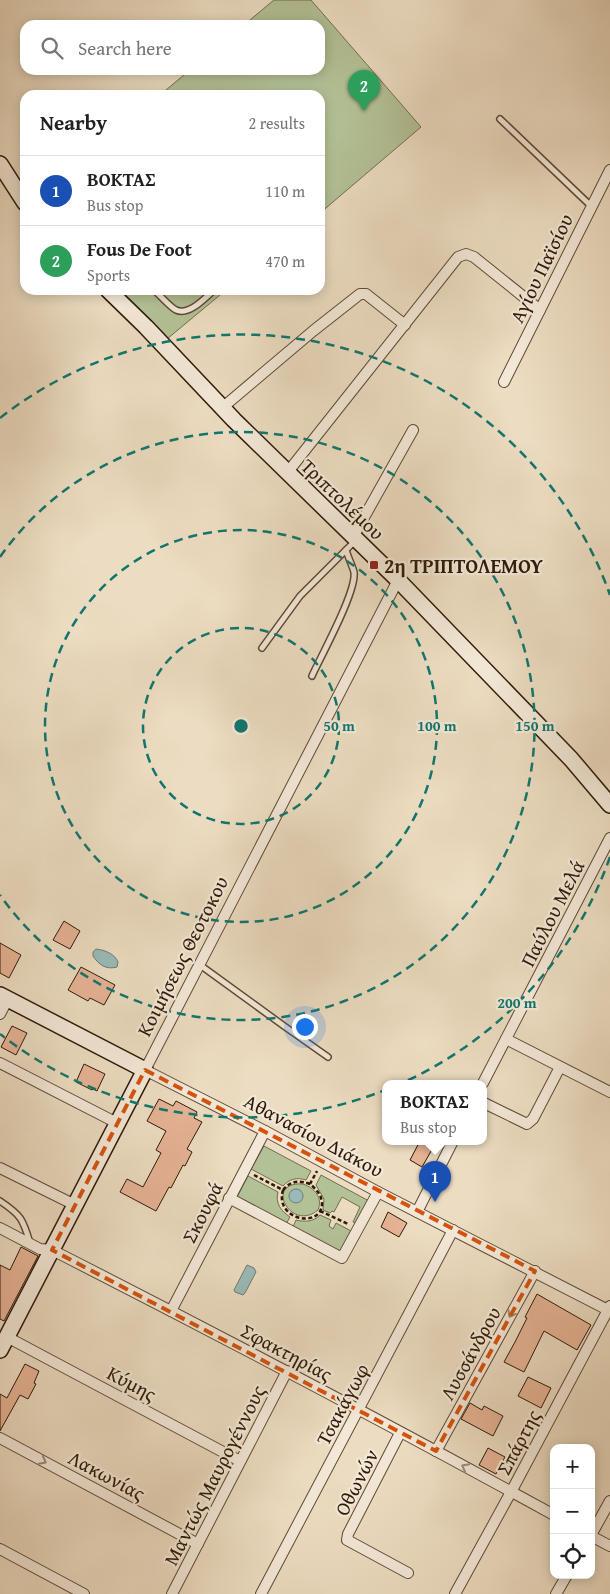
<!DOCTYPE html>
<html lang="en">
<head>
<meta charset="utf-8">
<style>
	:root { --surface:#fff; --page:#f6f6f6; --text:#202124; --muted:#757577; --line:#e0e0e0; --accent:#2563eb }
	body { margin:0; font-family:"Gentium Book Plus",serif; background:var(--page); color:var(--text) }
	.controls { position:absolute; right:15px; bottom:15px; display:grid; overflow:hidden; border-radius:10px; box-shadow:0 2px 12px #0003 }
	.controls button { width:45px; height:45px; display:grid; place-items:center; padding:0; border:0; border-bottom:1px solid var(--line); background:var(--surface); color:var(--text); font:25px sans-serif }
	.you { position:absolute; left:304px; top:1026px; width:18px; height:18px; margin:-12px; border:4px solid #fff; border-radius:50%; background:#1a73e8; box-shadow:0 0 0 8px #1a73e833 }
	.badge { display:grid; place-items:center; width:32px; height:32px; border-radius:50%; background:var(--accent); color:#fff; font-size:16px; font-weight:700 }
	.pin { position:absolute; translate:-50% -41px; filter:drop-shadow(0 1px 2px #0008) }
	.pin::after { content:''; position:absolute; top:26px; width:18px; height:15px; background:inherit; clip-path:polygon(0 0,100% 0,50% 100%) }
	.popup { position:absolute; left:382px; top:1080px; width:105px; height:65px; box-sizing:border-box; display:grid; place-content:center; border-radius:10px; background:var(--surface); filter:drop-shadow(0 1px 4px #0005); font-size:16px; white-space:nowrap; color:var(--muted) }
	.popup b { font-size:19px; color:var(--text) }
	.popup::after { content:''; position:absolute; left:50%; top:100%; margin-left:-10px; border:10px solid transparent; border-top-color:var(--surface) }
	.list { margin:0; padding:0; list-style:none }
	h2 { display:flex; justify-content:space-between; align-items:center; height:65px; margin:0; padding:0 20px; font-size:21px }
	h2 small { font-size:16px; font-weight:400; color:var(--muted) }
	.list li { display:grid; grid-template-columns:32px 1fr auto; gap:15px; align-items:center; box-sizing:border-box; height:70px; padding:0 20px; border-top:1px solid var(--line) }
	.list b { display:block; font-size:19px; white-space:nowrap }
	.list p { margin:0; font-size:16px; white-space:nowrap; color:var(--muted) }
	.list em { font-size:16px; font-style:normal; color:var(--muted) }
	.icon { flex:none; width:28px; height:28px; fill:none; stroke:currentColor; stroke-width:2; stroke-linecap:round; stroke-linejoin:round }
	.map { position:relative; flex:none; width:610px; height:1594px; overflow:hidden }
	.search { position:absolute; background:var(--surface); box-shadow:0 2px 12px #0003; left:20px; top:20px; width:305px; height:55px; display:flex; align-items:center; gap:12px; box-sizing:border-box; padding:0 18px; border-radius:15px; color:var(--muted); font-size:19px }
	.panel { position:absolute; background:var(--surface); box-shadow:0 2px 12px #0003; left:20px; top:90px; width:305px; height:205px; border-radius:15px }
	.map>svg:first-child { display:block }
</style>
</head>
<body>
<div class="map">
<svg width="610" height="1594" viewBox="0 0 610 1594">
	<rect width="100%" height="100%" fill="#ecdcc1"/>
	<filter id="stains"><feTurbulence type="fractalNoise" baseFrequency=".004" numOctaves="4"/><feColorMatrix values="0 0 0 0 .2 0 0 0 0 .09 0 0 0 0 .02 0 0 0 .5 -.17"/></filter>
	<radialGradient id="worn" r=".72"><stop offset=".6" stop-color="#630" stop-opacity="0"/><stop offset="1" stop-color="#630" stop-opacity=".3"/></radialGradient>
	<g fill="#b3c196" stroke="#706e4e">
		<path d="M274 0H311L421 127 320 213V95H160L190 70H320V25H244Z"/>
		<path d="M118 290H226L167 339Z"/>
		<path d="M264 1146 311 1171 306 1180C297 1177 289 1179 283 1186L251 1169Z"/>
		<path d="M321 1175 369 1201 358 1224 353 1222 360 1207 342 1197 334 1212 332 1211 330 1213 323 1210 324 1199 316 1185Z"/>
		<path d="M248 1176 278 1192C275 1203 281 1211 290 1217L285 1226 236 1199Z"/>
		<path d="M303 1184C315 1188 323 1198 318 1210 291 1233 263 1181 303 1184Z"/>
		<path d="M320 1215 331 1220 329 1226 333 1229 336 1223 353 1232 342 1255 292 1229 296 1220C304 1222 314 1222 320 1215Z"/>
	</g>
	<g fill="#9abab9" stroke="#6f7a72">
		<path d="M96 949C105 950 115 954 118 962L117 967C106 970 99 965 93 956V952Z"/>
		<circle cx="296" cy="1196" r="7"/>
		<path d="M247 1265 254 1268 256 1272 245 1293 243 1295 235 1292 234 1290Z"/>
	</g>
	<g fill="#e6b395" stroke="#2e1a07">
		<path d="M64 921 80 931 70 949 53 940Z"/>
		<path d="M0 943 21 955 9 978 0 973Z"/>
		<path d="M81 967 115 985 104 1005 90 998 88 1001 68 990Z"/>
		<path d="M12 1026 27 1033 16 1055 1 1047Z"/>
		<path d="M84 1064 105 1074 97 1091 93 1089 92 1090 76 1082Z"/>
		<path d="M159 1099 173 1106 176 1101 197 1112 194 1118 202 1122 187 1149 192 1152 185 1166 183 1165 171 1188 169 1187 156 1211 120 1192 127 1179 143 1187 161 1153 156 1150 166 1131 147 1121Z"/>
		<path d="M420 1141H424L434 1146 422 1167 410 1160Z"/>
		<path d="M388 1212 407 1223 399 1237 381 1227Z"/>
		<path d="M21 1247 38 1256 4 1321 0 1319V1265L10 1270Z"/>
		<path d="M537 1294 591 1325 577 1350 544 1331 524 1372 504 1362 515 1342 527 1318 525 1317Z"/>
		<path d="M25 1364 39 1371 34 1383 36 1384 28 1399 20 1395 0 1431V1394L7 1398Z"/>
		<path d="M528 1377 551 1388 541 1408 518 1396Z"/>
		<path d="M470 1403 482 1410 484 1406 503 1416 493 1436 461 1419Z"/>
		<path d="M488 1448 505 1457 496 1474 479 1465Z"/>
	</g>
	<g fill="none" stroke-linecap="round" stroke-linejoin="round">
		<defs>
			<g id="lane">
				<path d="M500 119 591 206"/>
				<path d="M154 290C160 295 170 307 176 310 189 316 205 298 214 290"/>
				<path d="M262 648 300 596 356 540"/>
				<path d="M312 676C321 656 357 591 354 572 352 565 348 557 346 550"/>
				<path d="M200 965 284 1026 328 1057"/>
				<path d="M0 1201C21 1215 23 1219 30 1243"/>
			</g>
			<g id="street">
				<path d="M504 382 610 170"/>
				<path d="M222 408 313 331 360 294H366L405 325"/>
				<path d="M287 473 458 257 466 254 474 257 540 310"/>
				<path d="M353 537 413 430"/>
				<path d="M398 580 145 1070 265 1131 378 1192 610 1311"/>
				<path d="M0 1014 8 999"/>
				<path d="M506 1039 610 1092"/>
				<path d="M0 1063 117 1123"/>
				<path d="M483 1083 610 838"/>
				<path d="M484 1103 527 1124 533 1119 560 1067"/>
				<path d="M0 1168 75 1205"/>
				<path d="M229 1198 342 1258 378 1192"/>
				<path d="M417 1212 453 1141"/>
				<path d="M0 1228 40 1249 52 1250C221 1336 388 1424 554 1515"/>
				<path d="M171 1311 265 1131"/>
				<path d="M7 1337 240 1461"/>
				<path d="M400 1433 348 1534 347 1540 408 1573"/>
				<path d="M0 1438 198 1544"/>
				<path d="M436 1451 535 1271"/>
				<path d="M591 1535 610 1501"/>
				<path d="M591 1536 610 1546"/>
				<path d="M0 1549 84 1594"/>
				<path d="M172 1594 287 1371"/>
				<path d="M261 1594 453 1230"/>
				<path d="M455 1594 511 1492 610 1306"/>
				<path d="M556 1594 567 1575"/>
			</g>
			<g id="secondary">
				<path d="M0 164 25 203"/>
				<path d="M108 290 146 327 234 420 398 580 571 759 610 805"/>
				<path d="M0 995 145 1070 0 1350"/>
			</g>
		</defs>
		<use href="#lane" stroke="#5e4a36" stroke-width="8"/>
		<use href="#street" stroke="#5e4a36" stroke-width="12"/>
		<use href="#secondary" stroke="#2e1a07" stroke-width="18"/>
		<g stroke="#2e1a07" stroke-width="2.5" stroke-dasharray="4 2.5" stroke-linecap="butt">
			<path d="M254 1175 283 1190C274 1220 321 1229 322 1204 322 1195 316 1189 310 1184L317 1171"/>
			<path d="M283 1190C290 1181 299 1180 310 1184"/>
			<path d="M320 1211 348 1224"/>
		</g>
		<use href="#lane" stroke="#f3e8d7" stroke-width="5"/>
		<use href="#street" stroke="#f3e8d7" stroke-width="10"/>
		<use href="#secondary" stroke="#f3e8d7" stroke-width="15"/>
	</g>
	<defs><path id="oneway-chevron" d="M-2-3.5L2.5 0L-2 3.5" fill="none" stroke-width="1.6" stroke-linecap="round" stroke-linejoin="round" transform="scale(1.25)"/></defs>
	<g stroke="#9a8b79">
		<use href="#oneway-chevron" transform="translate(511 1314) rotate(119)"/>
		<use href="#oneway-chevron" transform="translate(43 1461) rotate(28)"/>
		<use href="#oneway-chevron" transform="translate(465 1467) rotate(-152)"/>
	</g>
	<path fill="none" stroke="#d5530c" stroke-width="4" stroke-dasharray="10 6" stroke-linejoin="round" d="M145 1070 535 1271 436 1451 52 1250Z"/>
	<g fill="none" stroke="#0f766e" stroke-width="2.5" stroke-dasharray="9 6">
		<circle cx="241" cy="726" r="98"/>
		<circle cx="241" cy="726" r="196"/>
		<path d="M0 557A294 294 0 1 1 0 895"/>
		<path d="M610 857A391 391 0 0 1 0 1034M0 418A391 391 0 0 1 610 595"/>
	</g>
	<rect fill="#8f2418" stroke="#f3e8d7" stroke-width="2" x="369" y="560" width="10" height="10" rx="2.5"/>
	<g text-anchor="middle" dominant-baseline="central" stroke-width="4.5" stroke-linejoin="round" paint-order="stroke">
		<g font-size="20" fill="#2e1a07" stroke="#f3e8d7">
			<text transform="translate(541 268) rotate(-64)">Αγίου Παϊσίου</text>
			<text transform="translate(343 499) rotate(44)">Τριπτολέμου</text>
			<text transform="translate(552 913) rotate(-63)">Παύλου Μελά</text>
			<text transform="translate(182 956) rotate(-63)">Κοιμήσεως Θεοτοκου</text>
			<text transform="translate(314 1135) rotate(28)">Αθανασίου Διάκου</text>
			<text transform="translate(202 1212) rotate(-63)">Σκουφά</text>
			<text transform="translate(287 1352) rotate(28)">Σφακτηρίας</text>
			<text transform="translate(470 1353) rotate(-61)">Λυσσάνδρου</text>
			<text transform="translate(132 1383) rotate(28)">Κύμης</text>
			<text transform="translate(342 1404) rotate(-62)">Τσακάγωφ</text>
			<text transform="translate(518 1442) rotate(-62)">Σπάρτης</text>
			<text transform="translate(107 1475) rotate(28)">Λακωνίας</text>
			<text transform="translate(214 1475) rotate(-63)">Μαντώς Μαυρογέννους</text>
			<text transform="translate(356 1482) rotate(-63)">Οθωνών</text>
		</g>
		<g font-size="20" font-weight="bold" fill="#2e1a07" stroke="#f3e8d7" text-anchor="start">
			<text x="384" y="565">2η ΤΡΙΠΤΟΛΕΜΟΥ</text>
		</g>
	</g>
	<circle cx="241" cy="726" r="8" fill="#0f766e" stroke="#f3e8d7" stroke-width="2.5"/>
	<g font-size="15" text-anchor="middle" font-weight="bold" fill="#0f766e" stroke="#f3e8d7" stroke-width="4.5" stroke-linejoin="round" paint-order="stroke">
		<text x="339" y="731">50 m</text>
		<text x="437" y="731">100 m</text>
		<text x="535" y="731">150 m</text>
		<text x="517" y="1008">200 m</text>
	</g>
	<rect width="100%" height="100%" filter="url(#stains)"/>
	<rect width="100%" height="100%" fill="url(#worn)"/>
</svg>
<div class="controls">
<button>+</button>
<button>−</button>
<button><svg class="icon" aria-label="locate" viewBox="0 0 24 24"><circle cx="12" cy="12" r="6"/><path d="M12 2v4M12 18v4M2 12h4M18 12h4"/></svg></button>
</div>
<div class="you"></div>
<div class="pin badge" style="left:435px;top:1202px;background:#1a4fb4">1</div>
<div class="popup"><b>ΒΟΚΤΑΣ</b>Bus stop</div>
<div class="pin badge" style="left:364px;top:111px;background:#2e9e5b">2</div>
<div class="search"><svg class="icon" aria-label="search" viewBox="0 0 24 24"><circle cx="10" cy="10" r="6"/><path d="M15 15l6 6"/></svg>Search here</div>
<section class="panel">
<h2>Nearby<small>2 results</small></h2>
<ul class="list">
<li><span class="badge" style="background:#1a4fb4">1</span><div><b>ΒΟΚΤΑΣ</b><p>Bus stop</p></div><em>110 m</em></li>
<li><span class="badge" style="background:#2e9e5b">2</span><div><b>Fous De Foot</b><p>Sports</p></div><em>470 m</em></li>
</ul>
</section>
</div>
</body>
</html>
